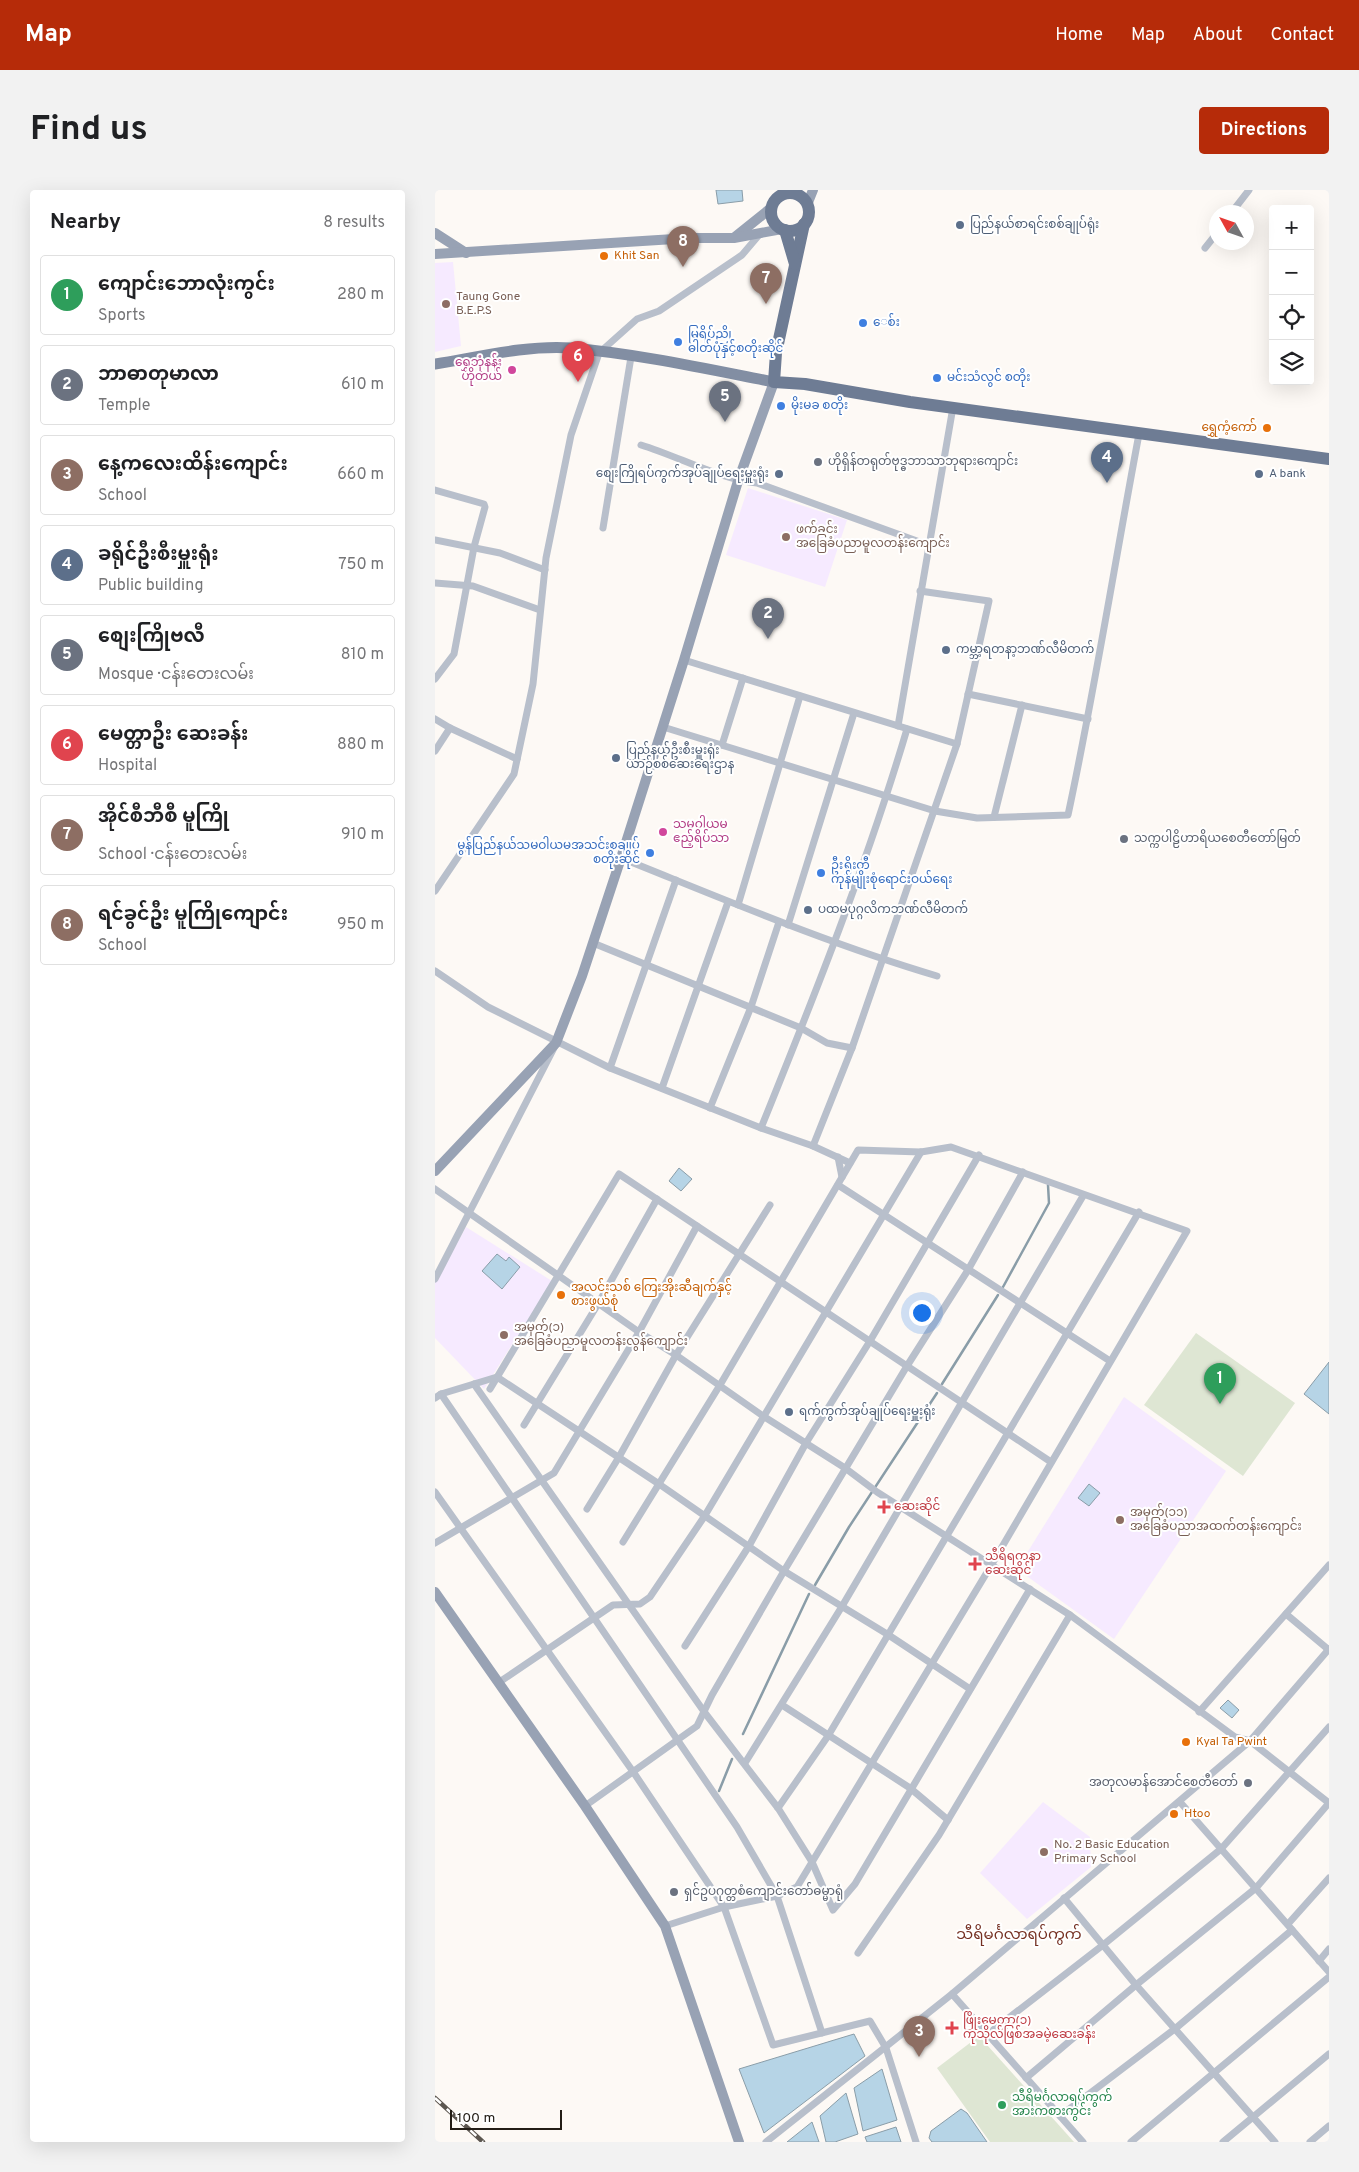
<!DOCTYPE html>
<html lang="en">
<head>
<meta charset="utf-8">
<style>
	:root { --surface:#fff; --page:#f2f2f2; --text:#202124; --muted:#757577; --line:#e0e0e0; --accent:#b62b09 }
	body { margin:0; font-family:Overpass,"Noto Sans Myanmar",sans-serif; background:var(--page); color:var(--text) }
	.controls { position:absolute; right:15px; top:15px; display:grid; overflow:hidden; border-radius:5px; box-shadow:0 5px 20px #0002 }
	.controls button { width:45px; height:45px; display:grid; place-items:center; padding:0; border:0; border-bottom:1px solid var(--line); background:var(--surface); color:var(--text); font:25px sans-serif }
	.compass { position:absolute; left:774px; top:15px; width:45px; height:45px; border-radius:50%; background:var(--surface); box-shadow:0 5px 20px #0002; rotate:310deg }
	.scale { position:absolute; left:15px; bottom:12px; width:112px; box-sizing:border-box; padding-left:5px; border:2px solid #231d16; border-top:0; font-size:14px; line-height:18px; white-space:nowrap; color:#231d16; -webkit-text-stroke:4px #fff; paint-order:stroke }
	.you { position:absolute; left:486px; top:1122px; width:18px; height:18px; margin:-12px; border:4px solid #fff; border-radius:50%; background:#1a73e8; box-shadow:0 0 0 8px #1a73e833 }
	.badge { display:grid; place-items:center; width:32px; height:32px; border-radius:50%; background:var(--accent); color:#fff; font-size:16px; font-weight:700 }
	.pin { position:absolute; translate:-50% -41px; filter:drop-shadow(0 1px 2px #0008) }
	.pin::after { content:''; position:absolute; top:26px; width:18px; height:15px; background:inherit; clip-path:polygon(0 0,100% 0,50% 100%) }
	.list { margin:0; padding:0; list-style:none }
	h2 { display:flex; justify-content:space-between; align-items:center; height:65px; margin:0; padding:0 20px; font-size:21px }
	h2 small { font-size:16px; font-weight:400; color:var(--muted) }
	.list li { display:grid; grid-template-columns:32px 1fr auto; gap:15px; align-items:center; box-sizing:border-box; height:80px; margin:0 10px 10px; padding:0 10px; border:1px solid var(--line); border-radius:5px }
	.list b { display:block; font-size:19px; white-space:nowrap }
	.list p { margin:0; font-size:16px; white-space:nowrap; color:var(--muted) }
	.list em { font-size:16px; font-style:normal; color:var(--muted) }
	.icon { flex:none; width:28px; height:28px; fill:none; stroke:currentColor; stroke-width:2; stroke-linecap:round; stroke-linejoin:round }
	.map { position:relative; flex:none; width:894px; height:1952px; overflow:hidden; border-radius:5px }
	header { display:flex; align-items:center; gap:30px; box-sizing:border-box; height:70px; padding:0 25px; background:var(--accent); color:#fff }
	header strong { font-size:24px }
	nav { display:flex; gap:28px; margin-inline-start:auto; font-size:18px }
	.intro { display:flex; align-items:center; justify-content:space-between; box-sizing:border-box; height:120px; padding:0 30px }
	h1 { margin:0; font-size:35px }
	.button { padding:12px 22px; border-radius:5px; background:var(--accent); color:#fff; font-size:18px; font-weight:700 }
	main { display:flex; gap:30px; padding:0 30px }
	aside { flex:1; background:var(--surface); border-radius:5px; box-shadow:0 5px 20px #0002 }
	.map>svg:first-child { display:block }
</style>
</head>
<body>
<header>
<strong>Map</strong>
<nav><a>Home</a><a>Map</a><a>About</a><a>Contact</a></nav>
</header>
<div class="intro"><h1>Find us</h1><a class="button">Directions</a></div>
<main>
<aside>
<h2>Nearby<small>8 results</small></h2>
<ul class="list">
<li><span class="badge" style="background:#2e9e5b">1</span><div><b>ကျောင်းဘောလုံးကွင်း</b><p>Sports</p></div><em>280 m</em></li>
<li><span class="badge" style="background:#6b7280">2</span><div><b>ဘာဓာတုမာလာ</b><p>Temple</p></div><em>610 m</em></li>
<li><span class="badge" style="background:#8d6e63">3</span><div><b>နေ့ကလေးထိန်းကျောင်း</b><p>School</p></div><em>660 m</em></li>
<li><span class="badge" style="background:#5c6f8a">4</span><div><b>ခရိုင်ဦးစီးမှူးရုံး</b><p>Public building</p></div><em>750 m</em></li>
<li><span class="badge" style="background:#6b7280">5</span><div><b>စျေးကြိုဗလီ</b><p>Mosque · ငန်းတေးလမ်း</p></div><em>810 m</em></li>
<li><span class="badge" style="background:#e0444e">6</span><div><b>မေတ္တာဦး ဆေးခန်း</b><p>Hospital</p></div><em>880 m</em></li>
<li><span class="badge" style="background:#8d6e63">7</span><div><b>အိုင်စီဘီစီ မူကြို</b><p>School · ငန်းတေးလမ်း</p></div><em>910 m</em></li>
<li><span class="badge" style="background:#8d6e63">8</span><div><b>ရင်ခွင်ဦး မူကြိုကျောင်း</b><p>School</p></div><em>950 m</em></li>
</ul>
</aside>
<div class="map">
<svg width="894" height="1952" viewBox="0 0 894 1952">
	<rect width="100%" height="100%" fill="#fdf9f5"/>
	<g fill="#f6eaff">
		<path d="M18 72 26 156 0 162V73Z"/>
		<path d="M313 298 412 330 390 397 291 365Z"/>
		<path d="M31 1037 117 1091 49 1199 0 1148V1093Z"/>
		<path d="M689 1207 791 1281 679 1449 582 1379Z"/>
		<path d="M608 1612 655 1647 656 1677 592 1729 545 1683Z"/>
	</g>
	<g fill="#dee6d3">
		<path d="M761 1143 860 1213 808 1286 709 1215Z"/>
		<path d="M544 1846 639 1952H555L502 1878Z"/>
	</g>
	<g fill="#b6d4e6" stroke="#8a9da8">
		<path d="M281 0H307L308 11 283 14Z"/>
		<path d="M244 978 257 989 246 1001 234 991Z"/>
		<path d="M62 1064 71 1071 74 1067 85 1077 67 1099 47 1081Z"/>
		<path d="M894 1172V1224L869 1204Z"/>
		<path d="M654 1294 665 1303 654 1316 643 1308Z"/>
		<path d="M793 1510 804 1520 797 1528 785 1518Z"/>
		<path d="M419 1844 430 1866 329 1943 304 1879Z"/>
		<path d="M447 1879 462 1930 428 1941 419 1898Z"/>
		<path d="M411 1903 423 1944 400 1952H391L385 1926Z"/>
		<path d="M526 1919 532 1923 552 1952H497L494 1948 496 1941Z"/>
		<path d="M377 1932 384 1952H352Z"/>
		<path d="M461 1937 466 1952H432L430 1947Z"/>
	</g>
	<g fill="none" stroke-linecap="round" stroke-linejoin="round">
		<g stroke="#8a9da8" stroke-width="2.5">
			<path d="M568 1097 614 1013 613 995"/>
			<path d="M507 1194 563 1105"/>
			<path d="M380 1395 414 1337 502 1203"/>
			<path d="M308 1544 374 1404"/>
			<path d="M284 1601 297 1569"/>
		</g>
		<g stroke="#b8bfcb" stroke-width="7">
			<path d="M797 22 814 0"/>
			<path d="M770 58 782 43"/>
			<path d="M206 255C245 267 281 288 322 293L493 355"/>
			<path d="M0 300 49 314 50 317 39 357 19 464 0 489"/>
			<path d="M168 338 196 167"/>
			<path d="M0 350 65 363 110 380"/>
			<path d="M0 393 38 396 105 420"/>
			<path d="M249 470 522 554"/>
			<path d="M533 504 653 529"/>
			<path d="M0 529 15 538 82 569"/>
			<path d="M463 536 518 217"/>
			<path d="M228 537 500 621 542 628 633 625C660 499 680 371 704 244"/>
			<path d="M287 555 308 488"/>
			<path d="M0 561 15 538"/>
			<path d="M559 627 587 515"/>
			<path d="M186 668C291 710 394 754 502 786"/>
			<path d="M0 701 79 584 98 494 111 368 136 245 164 163 202 129 224 121 307 65 324 45"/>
			<path d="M303 715 365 506"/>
			<path d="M353 735 419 523"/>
			<path d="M158 753 366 838 392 853 417 858"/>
			<path d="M0 781 53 817 175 878 326 938 378 956 415 973"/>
			<path d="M175 878 241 690"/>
			<path d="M227 898 293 712"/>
			<path d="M275 918 316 817 344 732"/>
			<path d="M326 938C379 807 432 674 472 539"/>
			<path d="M378 956 417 858 522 554 554 411 485 401"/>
			<path d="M403 967 407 987"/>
			<path d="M403 995 675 1171"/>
			<path d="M0 999 204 1142 241 1165 328 1226 410 1278 442 1302 635 1425 800 1547 815 1551 894 1613"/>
			<path d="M0 1089 119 858"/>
			<path d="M39 1194 270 1523 343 1618 377 1672 398 1720 420 1694 595 1399"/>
			<path d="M55 1199 184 984 616 1272"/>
			<path d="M6 1204 302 1637 342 1706 387 1843"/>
			<path d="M0 1208 6 1204 62 1187 224 1294 349 1381 452 1444 535 1499"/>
			<path d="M89 1235 163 1114 222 1009"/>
			<path d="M0 1302 199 1583 289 1717 338 1855 435 1831 451 1858 481 1952"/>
			<path d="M152 1319 184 1267 241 1165 335 1015"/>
			<path d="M188 1352 285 1195 423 960 486 962 516 957 752 1041 557 1374 362 1697 342 1706 289 1717 230 1736"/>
			<path d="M0 1353 119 1283 204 1142 262 1036"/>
			<path d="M851 1424 894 1460"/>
			<path d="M250 1456 314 1356 371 1253 435 1151 544 965"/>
			<path d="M63 1493 178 1415 205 1414 215 1407 269 1327 486 962"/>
			<path d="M347 1515 475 1598 513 1630"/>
			<path d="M764 1522 894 1375"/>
			<path d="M310 1573 406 1418 648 1006"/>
			<path d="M745 1612 894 1782"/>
			<path d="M150 1616 262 1536 277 1505 349 1381 472 1176 533 1080 588 982"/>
			<path d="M343 1618 393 1546 704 1022"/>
			<path d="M629 1708 701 1795 840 1952"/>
			<path d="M853 1734 894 1688"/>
			<path d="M423 1763 504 1645 635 1425"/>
			<path d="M884 1771 894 1759"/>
			<path d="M517 1804 648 1952"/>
			<path d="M553 1844 668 1755 786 1659 894 1537"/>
			<path d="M591 1888 701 1795 821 1698 894 1613"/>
			<path d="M625 1926 741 1838 857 1740"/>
			<path d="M331 1952 517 1804 815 1551 894 1459"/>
			<path d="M696 1952 894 1787"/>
			<path d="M788 1952 894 1864"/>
			<path d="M875 1952 894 1936"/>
		</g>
		<g stroke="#98a2b4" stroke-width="10">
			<path d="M358 3 360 0"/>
			<path d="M372 15 378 0"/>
			<path d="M0 43 31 63"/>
			<path d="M300 47 336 18"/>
			<path d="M0 64 255 48H299L347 39"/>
			<path d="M0 981 121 853 147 786 186 668 249 470 303 291 339 192"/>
			<path d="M0 1402 150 1616 230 1736 304 1952"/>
		</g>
		<path stroke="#828ea3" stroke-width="11" d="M0 174C44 167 91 155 136 158 204 164 272 179 339 192"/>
		<g stroke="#6e7c94" stroke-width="12">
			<circle cx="355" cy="22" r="19"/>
			<path d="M369 34 341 163 339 192 370 194 475 212 894 269"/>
			<path d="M350 40 360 74"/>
		</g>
		<defs>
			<path id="rail" d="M0 1908 48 1952"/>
		</defs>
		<use href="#rail" stroke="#5c5650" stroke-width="4.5"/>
		<use href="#rail" stroke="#fff" stroke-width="2.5" stroke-dasharray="8" stroke-linecap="butt"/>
	</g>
	<g fill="#5c6f8a" stroke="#fff" stroke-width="2">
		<circle cx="525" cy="35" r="5"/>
		<circle cx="344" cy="284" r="5"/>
		<circle cx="824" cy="284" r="5"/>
		<circle cx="511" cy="460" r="5"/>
		<circle cx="181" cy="568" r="5"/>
		<circle cx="373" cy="720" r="5"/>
		<circle cx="354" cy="1222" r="5"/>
	</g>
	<g fill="#e8710a" stroke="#fff" stroke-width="2">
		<circle cx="169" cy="66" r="5"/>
		<circle cx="832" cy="238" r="5"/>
		<circle cx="126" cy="1105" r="5"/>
		<circle cx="751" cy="1552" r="5"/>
		<circle cx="739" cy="1624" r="5"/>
	</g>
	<g fill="#8d6e63" stroke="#fff" stroke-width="2">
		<circle cx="11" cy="114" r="5"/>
		<circle cx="351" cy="347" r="5"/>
		<circle cx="69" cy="1145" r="5"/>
		<circle cx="685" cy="1330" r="5"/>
		<circle cx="609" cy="1662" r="5"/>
	</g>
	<g fill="#3f7fe0" stroke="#fff" stroke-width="2">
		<circle cx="428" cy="133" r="5"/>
		<circle cx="243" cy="152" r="5"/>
		<circle cx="502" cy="188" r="5"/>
		<circle cx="346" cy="216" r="5"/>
		<circle cx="215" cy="663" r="5"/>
		<circle cx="386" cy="683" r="5"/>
	</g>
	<g fill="#d1479c" stroke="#fff" stroke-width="2">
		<circle cx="77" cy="180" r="5"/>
		<circle cx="228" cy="642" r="5"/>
	</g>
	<g fill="#6b7280" stroke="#fff" stroke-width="2">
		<circle cx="383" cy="272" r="5"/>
		<circle cx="689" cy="649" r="5"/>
		<circle cx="813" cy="1593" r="5"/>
		<circle cx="239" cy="1702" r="5"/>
	</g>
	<g fill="#e0444e" stroke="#fff" stroke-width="2">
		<path d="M446.5 1309.5h5v5h5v5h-5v5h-5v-5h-5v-5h5z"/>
		<path d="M537.5 1366.5h5v5h5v5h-5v5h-5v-5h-5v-5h5z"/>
		<path d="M514.5 1830.5h5v5h5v5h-5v5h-5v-5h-5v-5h5z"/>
	</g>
	<circle fill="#2e9e5b" stroke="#fff" stroke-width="2" cx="567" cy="1915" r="5"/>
	<g text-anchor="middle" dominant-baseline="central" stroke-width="4" stroke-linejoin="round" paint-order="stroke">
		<g font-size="12" fill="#4e5e75" stroke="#fff" text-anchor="start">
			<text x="535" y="35">ပြည်နယ်စာရင်းစစ်ချုပ်ရုံး</text>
			<text x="334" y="284" text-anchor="end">စျေးကြိုရပ်ကွက်အုပ်ချုပ်ရေးမှူးရုံး</text>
			<text x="834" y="284">A bank</text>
			<text x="521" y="460">ကမ္ဘာ့ရတနာ့ဘဏ်လီမိတက်</text>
			<text x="191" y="561">ပြည်နယ်ဦးစီးမှူးရုံး<tspan x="191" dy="14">ယာဉ်စစ်ဆေးရေးဌာန</tspan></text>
			<text x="383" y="720">ပထမပုဂ္ဂလိကဘဏ်လီမိတက်</text>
			<text x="364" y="1222">ရက်ကွက်အုပ်ချုပ်ရေးမှူးရုံး</text>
		</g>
		<g font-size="12" fill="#c56008" stroke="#fff" text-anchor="start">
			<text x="179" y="66">Khit San</text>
			<text x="822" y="238" text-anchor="end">ရွှေကံ့ကော်</text>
			<text x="136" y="1098">အလင်းသစ် ကြေးအိုးဆီချက်နှင့်<tspan x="136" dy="14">စားဖွယ်စုံ</tspan></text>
			<text x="761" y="1552">Kyal Ta Pwint</text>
			<text x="749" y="1624">Htoo</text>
		</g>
		<g font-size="12" fill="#785e54" stroke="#fff" text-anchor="start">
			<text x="21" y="107">Taung Gone<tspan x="21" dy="14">B.E.P.S</tspan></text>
			<text x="361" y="340">ဖက်ခင်း<tspan x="361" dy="14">အခြေခံပညာမူလတန်းကျောင်း</tspan></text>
			<text x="79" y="1138">အမှတ်(၁)<tspan x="79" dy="14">အခြေခံပညာမူလတန်းလွန်ကျောင်း</tspan></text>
			<text x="695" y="1323">အမှတ်(၁၁)<tspan x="695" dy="14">အခြေခံပညာအထက်တန်းကျောင်း</tspan></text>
			<text x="619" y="1655">No. 2 Basic Education<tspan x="619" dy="14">Primary School</tspan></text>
		</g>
		<g font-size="12" fill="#366cbe" stroke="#fff" text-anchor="start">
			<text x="438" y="133">ေစ်း</text>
			<text x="253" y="145">မြရိပ်ညို<tspan x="253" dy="14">ဓါတ်ပုံနှင့်စတိုးဆိုင်</tspan></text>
			<text x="512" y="188">မင်းသံလွင် စတိုး</text>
			<text x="356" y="216">မိုးမခ စတိုး</text>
			<text x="205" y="656" text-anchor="end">မွန်ပြည်နယ်သမဝါယမအသင်းစုချုပ်<tspan x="205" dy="14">စတိုးဆိုင်</tspan></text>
			<text x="396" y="676">ဦးရှိုးတီ<tspan x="396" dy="14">ကုန်မျိုးစုံရောင်းဝယ်ရေး</tspan></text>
		</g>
		<g font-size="12" fill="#b23c85" stroke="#fff" text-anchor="end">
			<text x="67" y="173">ရွှေဘုံနန်း<tspan x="67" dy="14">ဟိုတယ်</tspan></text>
			<text x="238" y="635" text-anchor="start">သမဝါယမ<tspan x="238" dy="14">ဧည့်ရိပ်သာ</tspan></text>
		</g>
		<g font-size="12" fill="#5b616d" stroke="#fff" text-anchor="start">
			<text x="393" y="272">ဟိုရှိန်တရုတ်ဗုဒ္ဓဘာသာဘုရားကျောင်း</text>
			<text x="699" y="649">သက္ကပါဠိဟာရိယစေတီတော်မြတ်</text>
			<text x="803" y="1593" text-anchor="end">အတုလမာန်အောင်စေတီတော်</text>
			<text x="249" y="1702">ရှင်ဥပဂုတ္တစံကျောင်းတော်ဓမ္မာရုံ</text>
		</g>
		<g font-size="12" fill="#be3a42" stroke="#fff" text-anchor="start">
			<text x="459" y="1317">ဆေးဆိုင်</text>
			<text x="550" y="1367">သီရိရတနာ<tspan x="550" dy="14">ဆေးဆိုင်</tspan></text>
			<text x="528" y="1831">ဖြိုးမေတ္တာ(၁)<tspan x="528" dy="14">ကုသိုလ်ဖြစ်အခမဲ့ဆေးခန်း</tspan></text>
		</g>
		<g font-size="12" fill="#27864d" stroke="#fff" text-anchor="start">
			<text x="577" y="1908">သီရိမင်္ဂလာရပ်ကွက်<tspan x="577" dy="14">အားကစားကွင်း</tspan></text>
		</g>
		<g font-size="15" fill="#753022" stroke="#fff">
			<text x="584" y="1745">သီရိမင်္ဂလာရပ်ကွက်</text>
		</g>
	</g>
</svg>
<div class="controls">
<button>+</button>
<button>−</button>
<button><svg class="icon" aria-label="locate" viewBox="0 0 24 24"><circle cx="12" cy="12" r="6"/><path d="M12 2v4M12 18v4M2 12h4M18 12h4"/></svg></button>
<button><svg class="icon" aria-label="layers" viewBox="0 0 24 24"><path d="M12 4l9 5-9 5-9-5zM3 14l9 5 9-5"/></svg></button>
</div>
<svg class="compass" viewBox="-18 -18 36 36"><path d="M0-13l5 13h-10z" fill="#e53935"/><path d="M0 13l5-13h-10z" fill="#757577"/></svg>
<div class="scale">100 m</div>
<div class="you"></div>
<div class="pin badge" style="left:785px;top:1214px;background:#2e9e5b">1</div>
<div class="pin badge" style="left:333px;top:449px;background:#6b7280">2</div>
<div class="pin badge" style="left:484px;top:1867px;background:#8d6e63">3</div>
<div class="pin badge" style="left:672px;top:293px;background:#5c6f8a">4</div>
<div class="pin badge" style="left:290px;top:232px;background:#6b7280">5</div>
<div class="pin badge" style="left:143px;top:192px;background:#e0444e">6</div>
<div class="pin badge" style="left:331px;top:114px;background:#8d6e63">7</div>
<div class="pin badge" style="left:248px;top:77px;background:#8d6e63">8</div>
</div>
</main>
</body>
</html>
